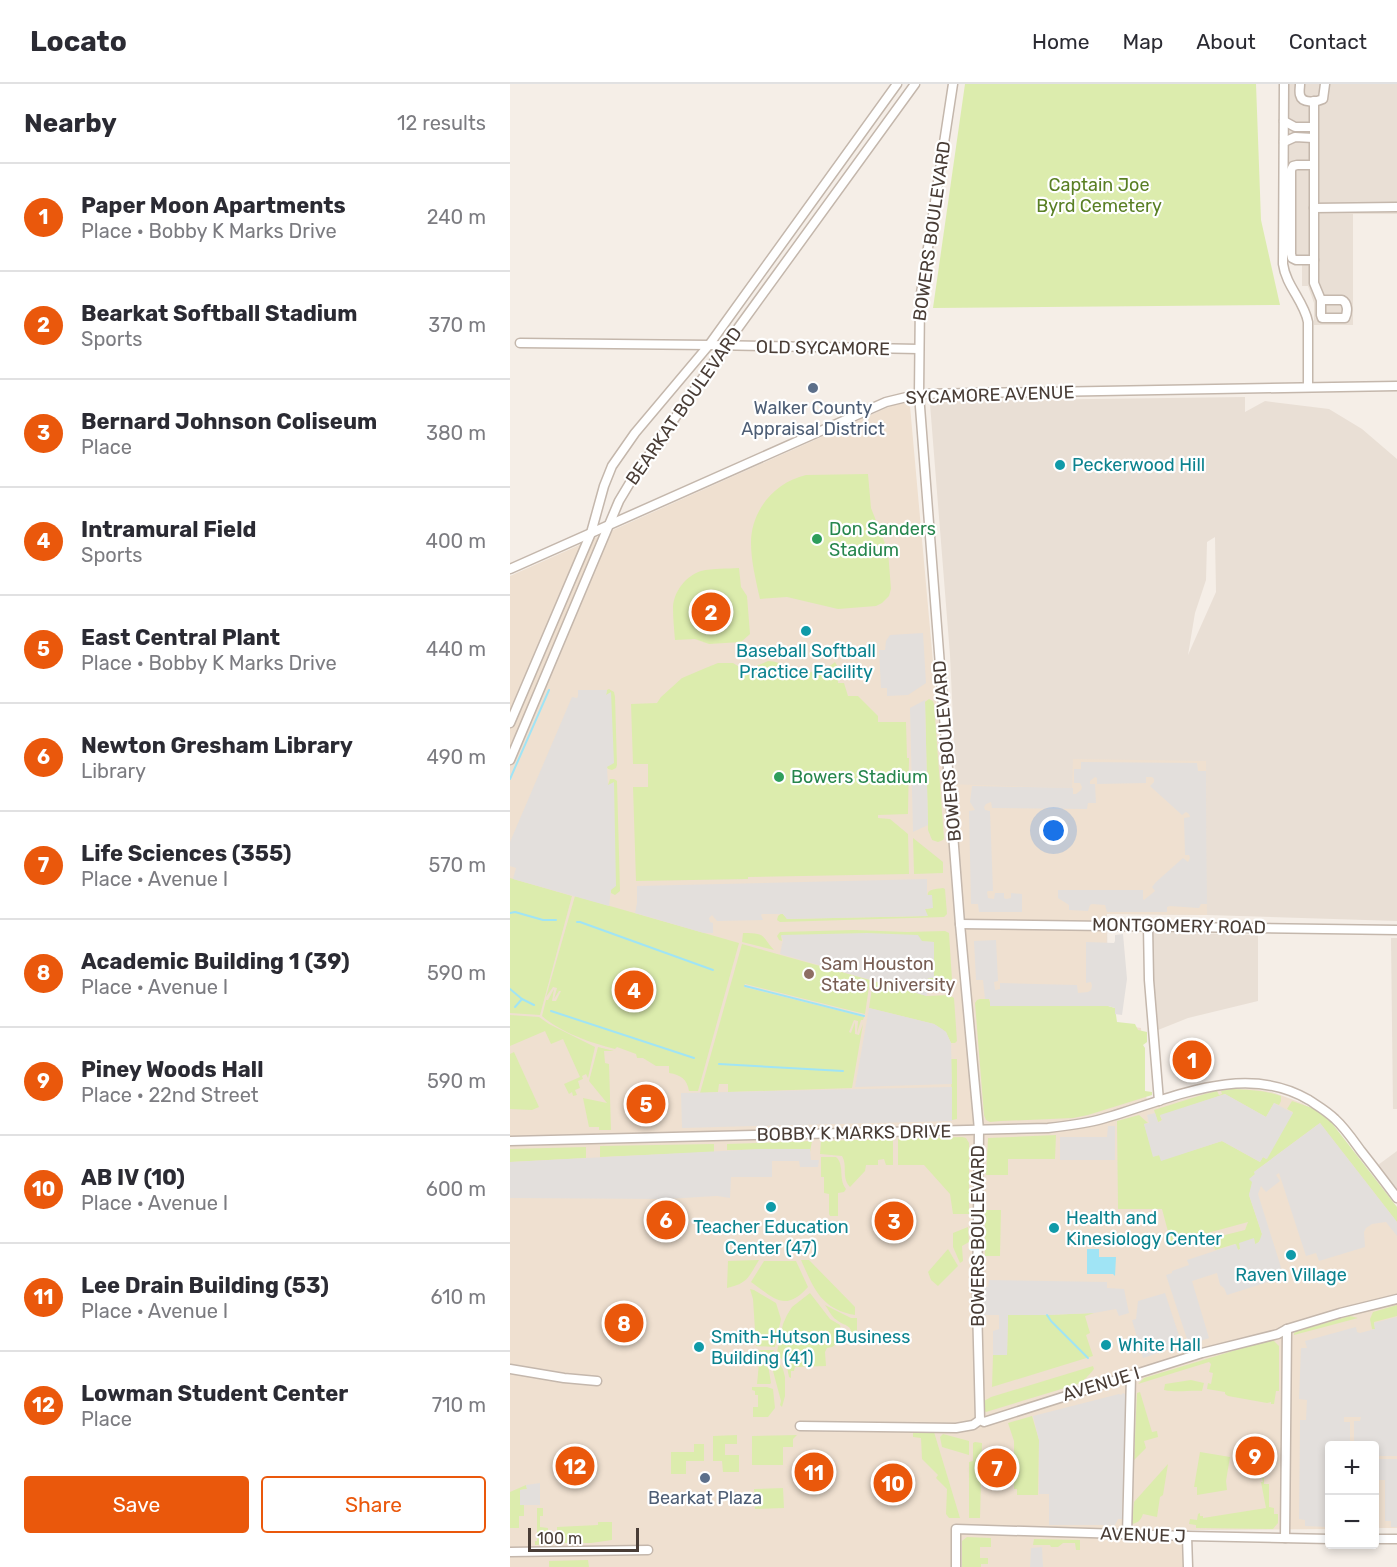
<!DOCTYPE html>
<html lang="en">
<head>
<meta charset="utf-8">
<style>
	:root { --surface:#fff; --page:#f2f2f3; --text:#2b2b33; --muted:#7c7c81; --line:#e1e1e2; --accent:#ea580c }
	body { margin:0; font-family:Rubik,sans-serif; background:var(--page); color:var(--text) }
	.controls { position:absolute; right:18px; bottom:18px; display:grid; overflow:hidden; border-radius:6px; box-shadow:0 3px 9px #0003 }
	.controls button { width:54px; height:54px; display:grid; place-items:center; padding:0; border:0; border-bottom:2px solid var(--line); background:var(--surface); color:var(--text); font:30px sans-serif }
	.scale { position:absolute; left:18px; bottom:15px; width:111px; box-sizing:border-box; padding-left:6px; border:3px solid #493d36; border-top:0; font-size:16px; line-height:21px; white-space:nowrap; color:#493d36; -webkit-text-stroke:4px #fff; paint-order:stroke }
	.you { position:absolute; left:544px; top:747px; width:21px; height:21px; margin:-15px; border:4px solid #fff; border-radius:50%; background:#1a73e8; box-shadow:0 0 0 9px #1a73e833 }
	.badge { display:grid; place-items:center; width:39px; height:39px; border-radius:50%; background:var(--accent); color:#fff; font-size:20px; font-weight:700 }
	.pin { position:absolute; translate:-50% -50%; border:3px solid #fff; box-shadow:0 2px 6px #0006 }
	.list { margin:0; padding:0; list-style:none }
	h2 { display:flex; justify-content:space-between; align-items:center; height:78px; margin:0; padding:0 24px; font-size:26px }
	h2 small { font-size:20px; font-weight:400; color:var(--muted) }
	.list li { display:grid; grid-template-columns:39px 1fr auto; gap:18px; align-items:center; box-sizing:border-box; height:108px; padding:0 24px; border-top:2px solid var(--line) }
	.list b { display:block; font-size:22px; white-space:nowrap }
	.list p { margin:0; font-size:20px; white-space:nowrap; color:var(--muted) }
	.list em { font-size:20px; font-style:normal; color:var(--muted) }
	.actions { display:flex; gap:12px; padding:18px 24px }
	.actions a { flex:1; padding:14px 0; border:2px solid var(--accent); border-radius:6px; text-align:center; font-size:21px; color:var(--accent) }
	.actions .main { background:var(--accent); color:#fff }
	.map { position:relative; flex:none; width:887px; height:1483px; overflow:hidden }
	header { display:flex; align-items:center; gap:36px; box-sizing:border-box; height:84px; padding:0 30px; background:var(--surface); border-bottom:2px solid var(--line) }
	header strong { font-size:28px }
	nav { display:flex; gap:33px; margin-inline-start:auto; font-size:21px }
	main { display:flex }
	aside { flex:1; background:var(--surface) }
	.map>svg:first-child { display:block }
</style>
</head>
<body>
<header>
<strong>Locato</strong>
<nav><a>Home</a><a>Map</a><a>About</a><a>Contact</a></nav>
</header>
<main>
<aside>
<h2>Nearby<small>12 results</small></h2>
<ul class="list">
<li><span class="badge">1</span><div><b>Paper Moon Apartments</b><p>Place · Bobby K Marks Drive</p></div><em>240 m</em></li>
<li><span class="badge">2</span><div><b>Bearkat Softball Stadium</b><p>Sports</p></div><em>370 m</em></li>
<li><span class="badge">3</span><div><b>Bernard Johnson Coliseum</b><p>Place</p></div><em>380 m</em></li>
<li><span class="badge">4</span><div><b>Intramural Field</b><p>Sports</p></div><em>400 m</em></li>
<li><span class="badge">5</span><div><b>East Central Plant</b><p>Place · Bobby K Marks Drive</p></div><em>440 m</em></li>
<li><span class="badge">6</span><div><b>Newton Gresham Library</b><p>Library</p></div><em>490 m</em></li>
<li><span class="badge">7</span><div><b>Life Sciences (355)</b><p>Place · Avenue I</p></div><em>570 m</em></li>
<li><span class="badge">8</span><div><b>Academic Building 1 (39)</b><p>Place · Avenue I</p></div><em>590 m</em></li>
<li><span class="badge">9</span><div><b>Piney Woods Hall</b><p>Place · 22nd Street</p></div><em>590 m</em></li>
<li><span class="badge">10</span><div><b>AB IV (10)</b><p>Place · Avenue I</p></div><em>600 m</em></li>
<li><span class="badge">11</span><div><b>Lee Drain Building (53)</b><p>Place · Avenue I</p></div><em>610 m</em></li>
<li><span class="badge">12</span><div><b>Lowman Student Center</b><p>Place</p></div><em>710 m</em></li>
</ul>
<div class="actions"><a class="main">Save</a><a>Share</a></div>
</aside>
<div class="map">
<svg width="887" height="1483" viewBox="0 0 887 1483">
	<rect width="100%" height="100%" fill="#f5eee7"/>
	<g fill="#e9dfd5" fill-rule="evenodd">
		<path d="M778 0H887V130H843V241H804V219L798 202H792V179L777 178Z"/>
		<path d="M735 313V328L755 317 819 325 852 345 887 375V837L697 831 597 830 598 922 446 700 440 571 420 320 424 317ZM705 453 706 508 678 571 685 529 696 496 697 458Z"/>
		<path d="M642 848 748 851V917L678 934 648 946 644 913Z"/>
		<path d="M881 854H887V1025H883Z"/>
		<path d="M887 1067V1105L868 1081Z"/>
	</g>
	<path fill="#efe0d0" d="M392 317 397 318 400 322 434 700 562 704 563 675 696 677 697 831 596 830 598 922 605 940 631 944 635 1011 642 1024 695 1009 721 1005H744L762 1008 792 1019 809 1029 887 1124V1444H865L864 1362H820L819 1445 678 1446 674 1458 675 1483H0V492Z"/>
	<g fill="#dcecad">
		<path d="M455 0H746L751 136 770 221 423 224Z"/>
		<path d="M358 390 361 424 378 467 381 505 379 512 372 519 366 522 328 525 277 513 250 515C246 497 241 477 241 459 241 426 265 398 296 391Z"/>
		<path d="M229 484 231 503 237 512 240 550 231 558 199 560 185 555 165 556C164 545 163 534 163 523 164 507 176 492 191 487 203 484 217 485 229 484Z"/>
		<path d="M258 577C268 577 273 582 282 586 296 591 313 588 325 578L329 585 328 599H334L338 612H348L368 632V638H396L397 674H399L398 730 368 731V734L380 735 398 750 399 790 238 793V795L126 797 123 703H138V680H123L121 620 147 619 151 613 172 594 198 583 208 579H223L231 584 240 585Z"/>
		<path d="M99 605 104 608 105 613 107 681 106 684 102 686 98 685 97 683 101 609 96 611 97 606Z"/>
		<path d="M419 615 423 617 424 620 434 754 433 756 428 758 422 756 418 746 415 618Z"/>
		<path d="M100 695H104L107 697 110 807 105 811 101 809V806L98 701Z"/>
		<path d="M403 754 433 778V789L404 790Z"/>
		<path d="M0 794 62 812 30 931 0 929Z"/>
		<path d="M433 804 435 805 437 830 434 833 270 838 267 836 268 832 272 829 277 835 417 832 415 825 422 824C416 808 414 806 433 804Z"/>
		<path d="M65 812 229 859 188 1007H179C177 995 171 991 159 989V982H146L133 974H127L126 970 107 963 105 965C81 959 50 948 32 932L36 916H38L44 905 42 917H46L51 907H49L44 915 47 904 43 903 36 913Z"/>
		<path d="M344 846 397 848 435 847 439 849 442 896 424 899 420 898 418 894H424V858L271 852 272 857 269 856 267 852 270 848Z"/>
		<path d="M233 849C257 849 251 852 264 866L232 858Z"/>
		<path d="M232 860 360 896 355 930 235 900 234 903 354 933 353 936H351L347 949 348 937 344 936 339 948 341 949 345 938V950L349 951 353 940 342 1004 218 1008V1000H209L208 1008 190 1009Z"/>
		<path d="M363 897 417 912 439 911 444 914 447 957 445 959H441L436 948 424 940 359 924Z"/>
		<path d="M470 915H479L481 922H598L605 924 607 938 625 940 628 946 637 948V958L633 961 635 964V1007L642 1008V1011L578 1031 563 1034 491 1037 480 1038 476 1036 474 1031 465 919 467 916Z"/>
		<path d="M0 931 29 933 39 940 85 963 78 994 76 990 72 992 73 995 68 997 70 1004 65 1006 67 1011 63 1012 62 1008 59 1010 54 1000 70 993 53 955 41 960 35 947 0 962Z"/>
		<path d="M88 963 104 967H94L95 979 99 980 101 1046H89V1043H79L73 1014 97 1019 79 997Z"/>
		<path d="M4 968 29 1023 22 1026 0 1025V970Z"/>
		<path d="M441 975H447V1035L442 1036Z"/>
		<path d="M722 1005C739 1006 755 1006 771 1012V1017L769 1021 764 1019 756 1033 715 1010 650 1032 652 1036 648 1038 644 1026 695 1010 707 1007 709 1011 712 1010 711 1007Z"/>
		<path d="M782 1017 805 1025 821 1038 887 1123V1138L810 1039 744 1088 745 1090 739 1111 752 1150 751 1155 747 1160H745L744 1155 731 1165 728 1166 725 1160 705 1166 703 1154 735 1146 738 1138 661 1159 652 1125H608L607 1037 629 1031 638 1039 634 1040 644 1072 650 1071 652 1076 712 1057 750 1078 753 1073 756 1075 783 1028 777 1025Z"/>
		<path d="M546 1051 545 1075H498V1091H476L478 1054Z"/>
		<path d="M452 1053 456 1054 459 1059V1130H443L440 1110 414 1081H388V1055Z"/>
		<path d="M383 1055V1081H376L374 1075 368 1076V1081H356L355 1087 340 1103C331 1093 338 1082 332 1072L310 1070 311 1057Z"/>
		<path d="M302 1057 300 1068V1065L217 1066V1060Z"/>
		<path d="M204 1060V1068L90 1073V1062Z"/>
		<path d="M76 1063V1074L0 1078V1065Z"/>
		<path d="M311 1073H326C335 1081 328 1095 336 1105L334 1108 328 1109V1132H320L319 1130V1110L314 1109V1093H311Z"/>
		<path d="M475 1126H491L490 1172H475Z"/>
		<path d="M458 1143 459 1158 452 1162 453 1177 450 1179 443 1163V1149Z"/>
		<path d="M438 1165 448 1182 428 1202 421 1196 418 1188Z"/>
		<path d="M249 1176C238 1194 238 1199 217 1204L218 1177Z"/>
		<path d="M291 1176H299L345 1223V1231C311 1225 304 1205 291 1176Z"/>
		<path d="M254 1177H286L298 1203C275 1229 264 1214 241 1198Z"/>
		<path d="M240 1205 244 1206 266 1219 271 1235 265 1263 246 1262 243 1215Z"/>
		<path d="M300 1209 320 1235 330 1241 333 1255 322 1263 317 1264 315 1268 316 1282 285 1283 284 1287H281V1294L279 1293 277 1283 271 1274 266 1273 273 1240 277 1231 282 1223Z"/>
		<path d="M315 1221 341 1234H347V1259L343 1257C341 1237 337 1245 324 1234 321 1231 318 1225 315 1221Z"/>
		<path d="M887 1221V1232L864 1238 865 1245H862L860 1235 863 1228Z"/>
		<path d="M584 1229 575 1232 580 1249 576 1251 583 1272 482 1303 483 1271H497L498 1231H537Z"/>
		<path d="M840 1232 848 1234 784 1251V1249L788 1247Z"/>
		<path d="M762 1255 769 1262V1307H766L764 1320H761V1318L757 1319 718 1312 715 1310V1308L697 1305 698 1299 701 1300 703 1289 699 1288 701 1280 699 1278 628 1300 634 1294Z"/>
		<path d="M247 1266H264L258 1281 261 1299 260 1300H247L249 1279 246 1270Z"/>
		<path d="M264 1277H267L273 1285 275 1293V1312L272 1323 270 1321 271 1317 263 1287V1281Z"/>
		<path d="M583 1282 584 1285C579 1291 574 1297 568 1300L476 1328 473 1326 474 1317 481 1313Z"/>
		<path d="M681 1296 694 1299 692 1307C679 1306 668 1309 654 1306L655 1300Z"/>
		<path d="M242 1303H257L263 1305 265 1324 258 1333H243V1323H248V1311H245V1307L242 1306Z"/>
		<path d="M630 1308 642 1348 647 1347 648 1353 634 1357 636 1364 624 1376 627 1309Z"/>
		<path d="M522 1332 529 1356 528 1411H507V1405H504V1357L498 1339Z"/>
		<path d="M424 1348 450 1434H439L436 1430 437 1405 426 1394 428 1391 412 1375 411 1354 403 1353V1349Z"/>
		<path d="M433 1350 459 1357V1371L432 1363 430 1353Z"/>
		<path d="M227 1351V1360H215V1371H229V1388H213L212 1377H203V1352Z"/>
		<path d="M287 1351 283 1355V1363H273V1381H242V1352Z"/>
		<path d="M465 1358 472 1359 470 1434H459V1378L463 1377V1359Z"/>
		<path d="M184 1360H194V1377H176V1390H161V1368H184Z"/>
		<path d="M690 1368 720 1373 716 1397 717 1406 687 1411V1403H684Z"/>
		<path d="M658 1380 653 1411 650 1413 647 1433 633 1430C631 1436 628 1439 622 1440L624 1418Z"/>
		<path d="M752 1394H754V1400H759V1423L764 1424V1430H768V1439L763 1445 686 1444V1441L679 1440 680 1435 687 1436 688 1430 690 1429V1432H693V1434L756 1424 751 1398H753Z"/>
		<path d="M16 1401 17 1405 10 1406V1421H14V1432H9V1444H0V1408Z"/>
		<path d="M273 1404 274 1424 245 1425 244 1405Z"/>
		<path d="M27 1424H33V1432H30V1443L38 1444V1460L25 1461V1457H27Z"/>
		<path d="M88 1438H102V1456L81 1459H50V1450L47 1451V1443L88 1441Z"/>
		<path d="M457 1453 481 1454V1463H470V1474H478V1480H471V1483H452V1457Z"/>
		<path d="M524 1455 570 1456V1466H566L565 1459H553L548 1463H541L540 1461H523Z"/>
		<path d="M78 1476 79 1483H39V1477Z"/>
	</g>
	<g fill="#e3dfdc">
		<path d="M413 549 416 599 398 611 377 612V604H371L369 566H375L376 557 380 551Z"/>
		<path d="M68 606H97L96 611 101 608 104 679 97 683 98 701 104 698 106 802 101 806 99 822 3 795 6 784 0 782V758L62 613 67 614 68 612Z"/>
		<path d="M415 616 418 741 403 748 400 624Z"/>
		<path d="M571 678 687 679 688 687H696L697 820H691L689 824 660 822 657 823V828H597L595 821 582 820 580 821 578 827 559 826V821L548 814V806H633V815L634 816 645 807 642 803 646 798 673 774 678 778 680 774 679 771H675L674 734 680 733 679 730 676 728 672 731 640 702 644 698V695L642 693H636V699L587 700V694L585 693 580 697V700H585L586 719H578L577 725 482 724 481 718 476 720 474 723 475 726 480 727 483 807H478L477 808 478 814 484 815 485 809H494V814L496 815 501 814V809L512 810V828H469L468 820H461L459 727 465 726 460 718 462 702 563 704V710H566L571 706 572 703 570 699H564V685H571Z"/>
		<path d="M417 795V811H422L423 824 415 825 418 832 277 835 273 830H252L251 831 253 836 207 837 202 831 199 834 200 838 203 839V849H194L125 829 127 819V802Z"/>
		<path d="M357 849 408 851 412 857 424 858V894H418L417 912 270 870 273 856 271 851Z"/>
		<path d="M613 850 617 895 612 931 605 930V924L598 922H480V915H475L473 896H466L464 857 486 856 488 897 484 898 485 906 490 905V899L567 901 568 909 578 908 581 906 582 902 581 898 576 899V858L604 859 605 857V851Z"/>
		<path d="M359 924 424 940 432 945 436 948 441 959 442 1000 345 1003Z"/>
		<path d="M442 1003V1037L172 1044 171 1009Z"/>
		<path d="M715 1010 756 1033 764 1019 783 1029 757 1075 753 1073 750 1078 712 1057 651 1077 649 1071 643 1073 634 1040 639 1039 637 1031 645 1029 648 1038H650L652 1036 650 1031Z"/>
		<path d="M810 1039 887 1138V1152L876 1138 862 1140 856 1144 854 1148 855 1163 809 1177 806 1169 796 1172 769 1089 766 1091 770 1097 756 1108 751 1102 748 1110 774 1193 717 1211 714 1204 710 1201 707 1189 682 1197 699 1254 679 1261 656 1191 662 1189V1187L679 1181 677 1176 726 1160 728 1166 730 1165 729 1159 744 1154 745 1160 749 1158 752 1150 739 1111 742 1098 739 1095 745 1090 744 1088Z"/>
		<path d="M598 1042H605V1076H550V1053H597Z"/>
		<path d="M250 1065H300L301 1076H309L308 1083H290L289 1077H262V1093H221L220 1114 207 1112 155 1115 0 1114V1078Z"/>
		<path d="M479 1196 597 1198V1204L614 1205 619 1229 609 1232 606 1225 584 1229 537 1231H498L497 1271H483V1247L489 1245V1231H473V1203H478Z"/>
		<path d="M655 1209 672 1261 633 1274 622 1236 626 1235 628 1217Z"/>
		<path d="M887 1233V1372H865L864 1362 844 1361V1337H850L851 1333H834V1338H840V1361L820 1362 819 1443 795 1442V1436L789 1435 790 1336H796L797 1316 789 1315 791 1264H797L795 1257 846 1243 847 1248 850 1249 865 1245 864 1239Z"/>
		<path d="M613 1309 616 1311 612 1435H608L605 1441H539V1410H529V1356L523 1332 609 1310 611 1311Z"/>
		<path d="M864 1375H887V1443H881V1437H875V1396H865Z"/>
		<path d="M30 1399V1421H10V1406L17 1405 16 1401Z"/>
		<path d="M532 1463 533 1483H520L521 1464Z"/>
	</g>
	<path fill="#a0e4f5" d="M577 1165H589V1173H606L605 1192 603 1190H577Z"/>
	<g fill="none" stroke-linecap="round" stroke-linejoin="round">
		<g stroke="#a0e4f5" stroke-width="2">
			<path d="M0 695 39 606"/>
			<path d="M0 829 5 828 33 836H46"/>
			<path d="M67 838H70L203 886"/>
			<path d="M235 902 354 932"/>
			<path d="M0 905 12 915 24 921"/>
			<path d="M5 923 12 915"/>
			<path d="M41 927 184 974"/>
			<path d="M209 980 333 987"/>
			<path d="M537 1231 541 1237 578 1274"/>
		</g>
		<defs>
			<g id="minor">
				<path d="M443 0 410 216 409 310 450 840 469 1046 467 1221 470 1336"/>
				<path d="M774 0 773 180C776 202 794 217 798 238V303"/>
				<path d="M790 0C790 4 789 7 790 11 792 20 807 18 813 15L815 0"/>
				<path d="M804 17V199L811 216H832C838 219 838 228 835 234H812L811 231V216"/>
				<path d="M774 37 785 43H803"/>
				<path d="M774 58 785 53 803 54"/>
				<path d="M803 81H787L783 82 781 86V170L782 174 786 176H804"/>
				<path d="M804 124 887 123"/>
				<path d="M10 259 199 261 409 265"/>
				<path d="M0 485 376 318 409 310 887 302"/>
				<path d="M0 639 81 449 94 402 102 382 125 349 199 261 387 0"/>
				<path d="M0 676 109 417 121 397 215 262 405 0"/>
				<path d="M450 840 887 846"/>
				<path d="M638 842 639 896 649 1017"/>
				<path d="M0 1057 538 1044C555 1042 572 1040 588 1036 655 1018 732 976 799 1016 808 1022 817 1027 825 1035 835 1044 843 1056 851 1067 863 1082 875 1098 887 1114"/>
				<path d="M0 1285 54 1294 87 1297"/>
				<path d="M290 1342 446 1344 463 1341 470 1336 474 1338 692 1269 768 1250 777 1245 830 1229 887 1215"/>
				<path d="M617 1451 621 1291"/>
				<path d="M677 1452 678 1483"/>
				<path d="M775 1454 777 1245"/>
				<path d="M864 1455H887"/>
				<path d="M0 1468 138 1466"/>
				<path d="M446 1483V1445L677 1452 820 1455"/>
			</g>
		</defs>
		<use href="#minor" stroke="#c4b7ac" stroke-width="11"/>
		<use href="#minor" stroke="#fff" stroke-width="8"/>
	</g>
	<g fill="#5c6f8a" stroke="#fff" stroke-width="2">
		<circle cx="303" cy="304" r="6"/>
		<circle cx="195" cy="1394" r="6"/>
	</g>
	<g fill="#0f9aa8" stroke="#fff" stroke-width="2">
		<circle cx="550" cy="381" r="6"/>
		<circle cx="296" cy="547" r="6"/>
		<circle cx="261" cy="1123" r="6"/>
		<circle cx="544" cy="1144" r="6"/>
		<circle cx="781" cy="1171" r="6"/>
		<circle cx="596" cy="1261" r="6"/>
		<circle cx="189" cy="1263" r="6"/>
	</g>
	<g fill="#2e9e5b" stroke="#fff" stroke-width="2">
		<circle cx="307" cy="455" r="6"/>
		<circle cx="269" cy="693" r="6"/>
	</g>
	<circle fill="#8d6e63" stroke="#fff" stroke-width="2" cx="299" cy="890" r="6"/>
	<g text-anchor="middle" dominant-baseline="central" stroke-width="4.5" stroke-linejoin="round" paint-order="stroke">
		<g font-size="18" fill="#597f24" stroke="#fff">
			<text x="589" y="101">Captain Joe<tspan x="589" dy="21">Byrd Cemetery</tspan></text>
		</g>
		<g font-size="18" fill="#493d36" stroke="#fff">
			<text transform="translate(422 147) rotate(-82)">BOWERS BOULEVARD</text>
			<text transform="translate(313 264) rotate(1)">OLD SYCAMORE</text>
			<text transform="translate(480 311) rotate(-2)">SYCAMORE AVENUE</text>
			<text transform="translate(174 322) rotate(-55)">BEARKAT BOULEVARD</text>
			<text transform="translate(437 667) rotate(-95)">BOWERS BOULEVARD</text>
			<text transform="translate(669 842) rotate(1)">MONTGOMERY ROAD</text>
			<text transform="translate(344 1049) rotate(-1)">BOBBY K MARKS DRIVE</text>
			<text transform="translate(468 1152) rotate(-90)">BOWERS BOULEVARD</text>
			<text transform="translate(591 1300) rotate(-17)">AVENUE I</text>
			<text transform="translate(633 1451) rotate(2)">AVENUE J</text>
		</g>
		<g font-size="18" fill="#4e5e75" stroke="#fff">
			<text x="303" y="324">Walker County<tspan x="303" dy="21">Appraisal District</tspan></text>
			<text x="195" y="1414">Bearkat Plaza</text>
		</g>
		<g font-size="18" fill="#0d838f" stroke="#fff" text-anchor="start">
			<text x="562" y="381">Peckerwood Hill</text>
			<text x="296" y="567" text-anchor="middle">Baseball Softball<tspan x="296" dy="21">Practice Facility</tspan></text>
			<text x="556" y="1134">Health and<tspan x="556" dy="21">Kinesiology Center</tspan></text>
			<text x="261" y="1143" text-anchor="middle">Teacher Education<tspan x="261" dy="21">Center (47)</tspan></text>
			<text x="781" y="1191" text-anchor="middle">Raven Village</text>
			<text x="201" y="1253">Smith-Hutson Business<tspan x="201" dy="21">Building (41)</tspan></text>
			<text x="608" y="1261">White Hall</text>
		</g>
		<g font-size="18" fill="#27864d" stroke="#fff" text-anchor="start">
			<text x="319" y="445">Don Sanders<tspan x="319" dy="21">Stadium</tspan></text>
			<text x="281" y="693">Bowers Stadium</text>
		</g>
		<g font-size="18" fill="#785e54" stroke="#fff" text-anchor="start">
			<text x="311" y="880">Sam Houston<tspan x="311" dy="21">State University</tspan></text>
		</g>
	</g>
</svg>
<div class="controls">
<button>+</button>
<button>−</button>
</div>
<div class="scale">100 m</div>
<div class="you"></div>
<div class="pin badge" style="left:682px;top:976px">1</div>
<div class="pin badge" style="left:201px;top:528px">2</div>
<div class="pin badge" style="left:384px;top:1137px">3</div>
<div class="pin badge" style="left:124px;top:906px">4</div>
<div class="pin badge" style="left:136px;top:1020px">5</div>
<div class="pin badge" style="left:156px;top:1136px">6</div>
<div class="pin badge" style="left:487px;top:1384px">7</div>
<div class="pin badge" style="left:114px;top:1239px">8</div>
<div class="pin badge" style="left:745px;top:1372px">9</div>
<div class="pin badge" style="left:383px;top:1399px">10</div>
<div class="pin badge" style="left:304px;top:1388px">11</div>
<div class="pin badge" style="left:65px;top:1382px">12</div>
</div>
</main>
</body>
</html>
